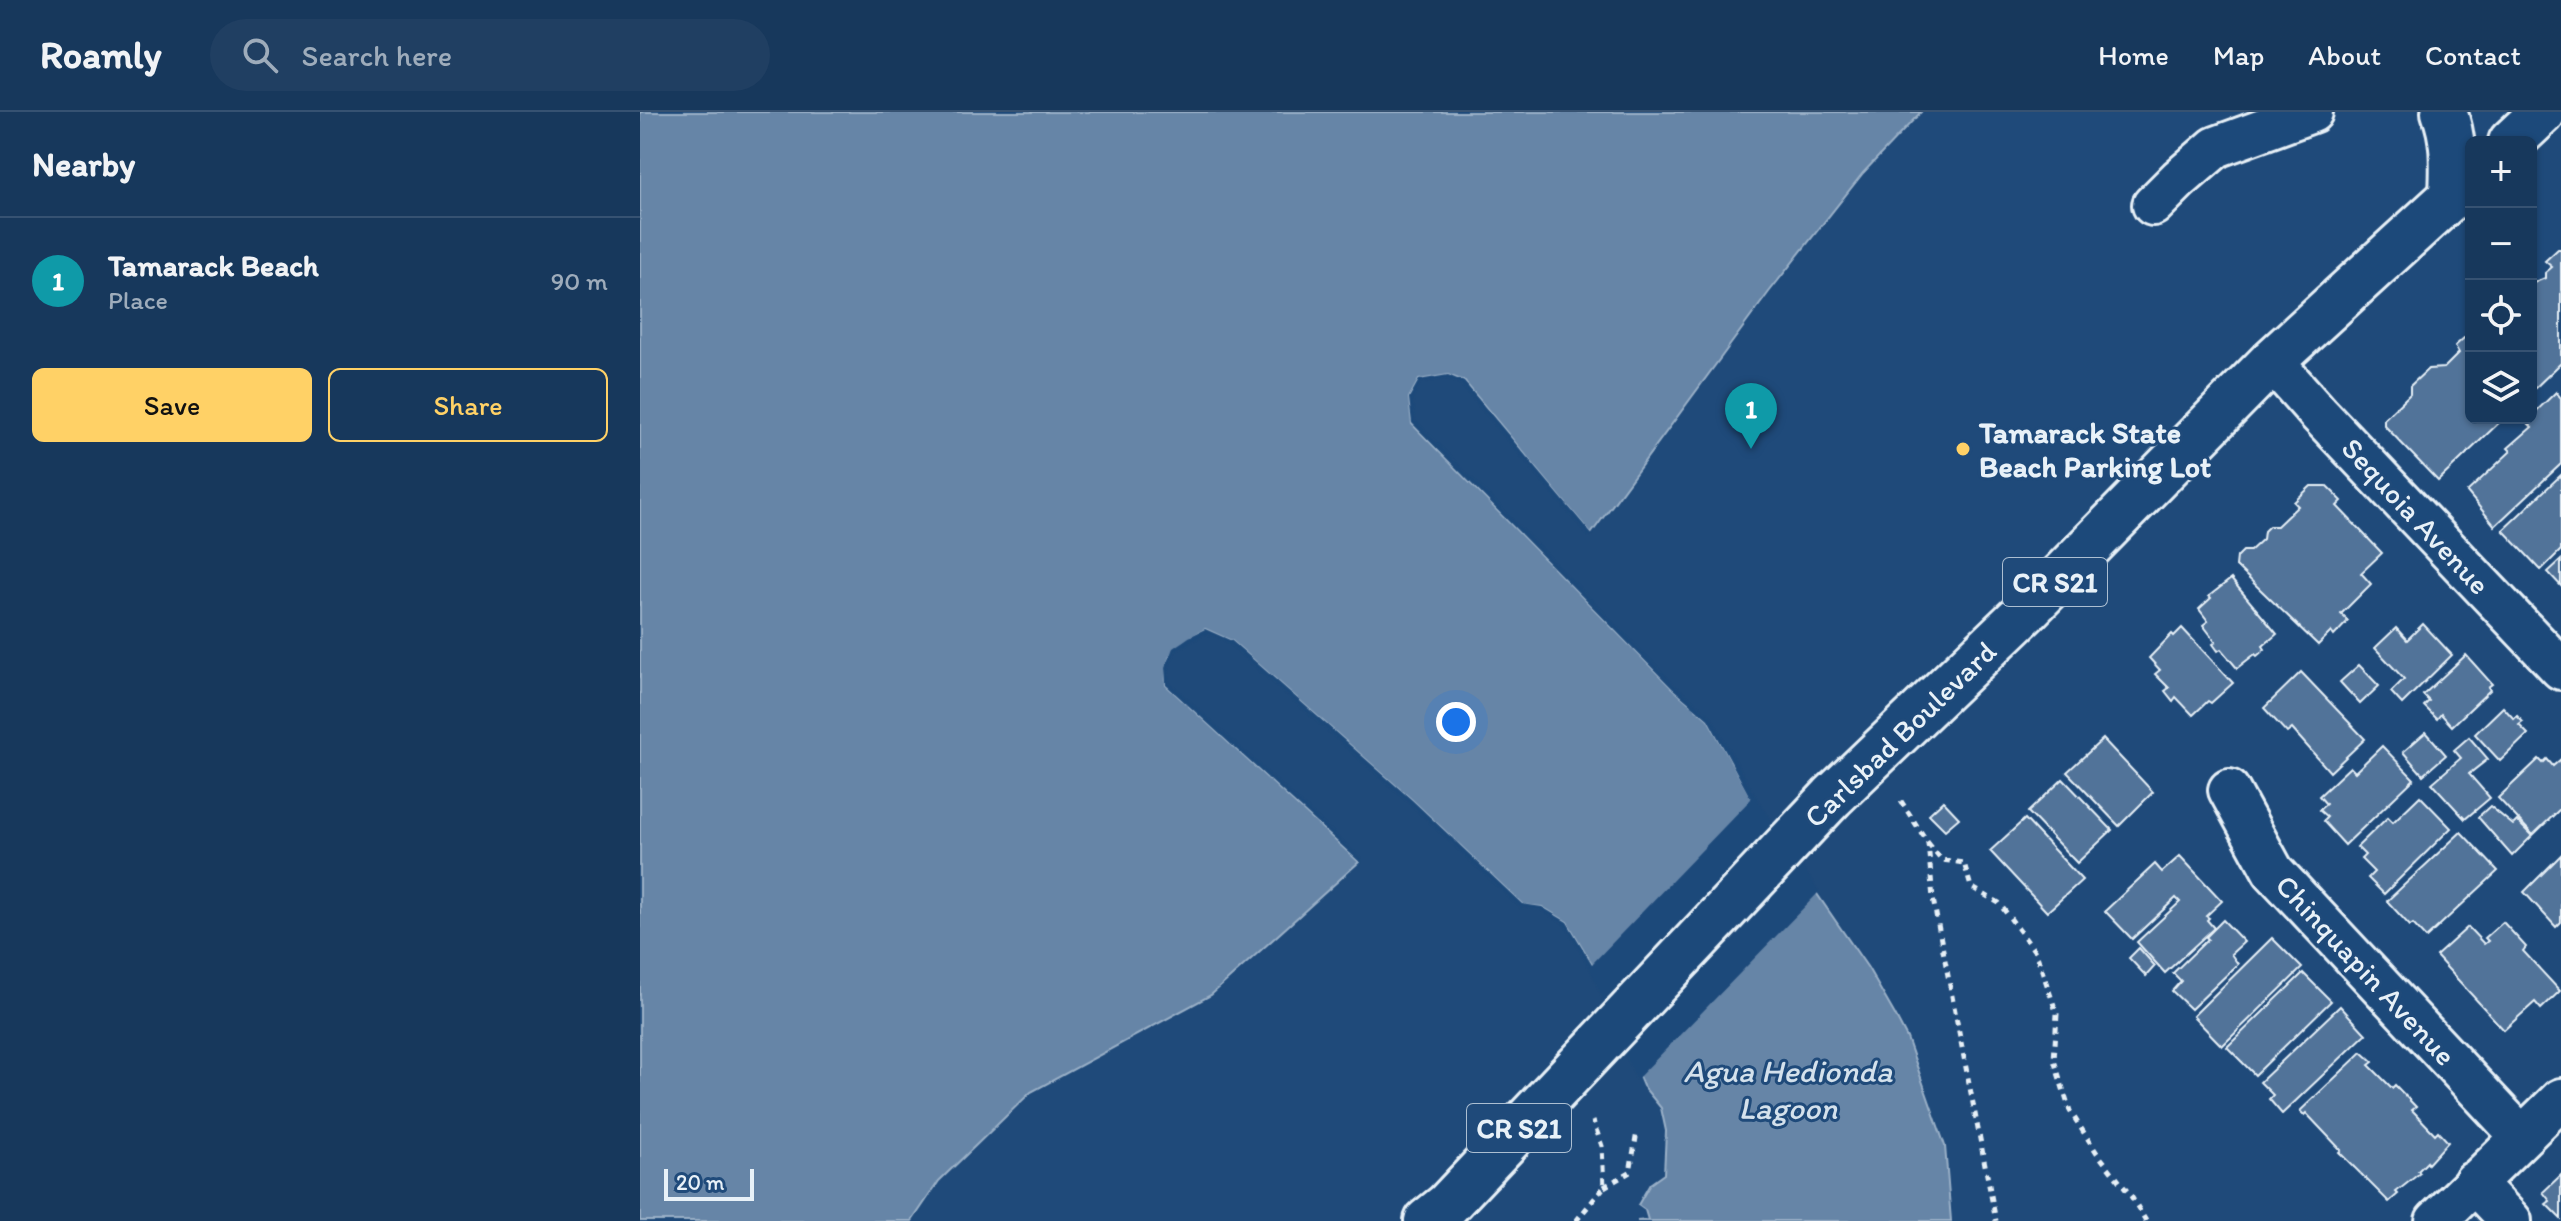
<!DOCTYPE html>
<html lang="en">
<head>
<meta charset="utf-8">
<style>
	:root { --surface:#17385c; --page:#203f62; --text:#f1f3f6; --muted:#9eacbb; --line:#365272; --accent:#ffd166 }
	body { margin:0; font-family:Itim,sans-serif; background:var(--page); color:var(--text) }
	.controls { position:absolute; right:24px; top:24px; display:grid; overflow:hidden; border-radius:12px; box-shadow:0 2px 6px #0004 }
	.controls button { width:72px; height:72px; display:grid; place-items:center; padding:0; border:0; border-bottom:2px solid var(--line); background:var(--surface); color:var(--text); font:40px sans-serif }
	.scale { position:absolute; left:24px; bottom:20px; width:90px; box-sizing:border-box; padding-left:8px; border:4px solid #e8f1f8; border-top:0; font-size:22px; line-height:28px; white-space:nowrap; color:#e8f1f8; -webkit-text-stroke:6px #1f4a7a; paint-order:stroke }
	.you { position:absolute; left:816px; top:610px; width:28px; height:28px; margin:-20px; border:6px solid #fff; border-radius:50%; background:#1a73e8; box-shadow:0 0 0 12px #1a73e833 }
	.badge { display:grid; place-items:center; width:52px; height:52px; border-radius:50%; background:var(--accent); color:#fff; font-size:26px; font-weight:700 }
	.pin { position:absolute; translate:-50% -66px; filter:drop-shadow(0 2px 4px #0008) }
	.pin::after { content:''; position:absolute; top:42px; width:28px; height:24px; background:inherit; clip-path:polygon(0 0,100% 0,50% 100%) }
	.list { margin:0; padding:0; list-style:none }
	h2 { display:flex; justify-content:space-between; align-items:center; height:104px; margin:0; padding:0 32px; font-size:34px }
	h2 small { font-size:26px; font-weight:400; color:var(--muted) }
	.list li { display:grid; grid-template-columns:52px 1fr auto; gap:24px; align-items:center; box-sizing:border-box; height:128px; padding:0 32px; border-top:2px solid var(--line) }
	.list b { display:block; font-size:30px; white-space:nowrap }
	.list p { margin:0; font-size:26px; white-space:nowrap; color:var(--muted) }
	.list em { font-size:26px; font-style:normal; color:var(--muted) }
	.actions { display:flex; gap:16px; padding:24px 32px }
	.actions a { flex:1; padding:18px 0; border:2px solid var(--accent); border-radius:12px; text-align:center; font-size:28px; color:var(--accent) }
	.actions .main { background:var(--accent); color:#111 }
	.icon { flex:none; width:44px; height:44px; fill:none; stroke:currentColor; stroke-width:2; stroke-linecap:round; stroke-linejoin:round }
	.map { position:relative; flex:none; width:1921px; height:1109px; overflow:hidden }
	header { display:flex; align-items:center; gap:48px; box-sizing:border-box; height:112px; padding:0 40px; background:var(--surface); border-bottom:2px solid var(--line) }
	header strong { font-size:38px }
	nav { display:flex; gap:44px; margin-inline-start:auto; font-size:28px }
	.search { width:560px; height:72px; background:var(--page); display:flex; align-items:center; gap:20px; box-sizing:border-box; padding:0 28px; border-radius:44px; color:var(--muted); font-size:30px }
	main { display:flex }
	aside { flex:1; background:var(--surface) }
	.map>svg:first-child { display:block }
</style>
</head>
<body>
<header>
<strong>Roamly</strong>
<div class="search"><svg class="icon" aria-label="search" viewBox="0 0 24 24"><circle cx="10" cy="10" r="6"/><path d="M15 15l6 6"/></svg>Search here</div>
<nav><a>Home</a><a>Map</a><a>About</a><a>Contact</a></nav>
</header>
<main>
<aside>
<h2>Nearby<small></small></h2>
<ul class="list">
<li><span class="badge" style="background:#0f9aa8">1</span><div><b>Tamarack Beach</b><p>Place</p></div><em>90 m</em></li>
</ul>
<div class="actions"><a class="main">Save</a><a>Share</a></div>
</aside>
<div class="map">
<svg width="1921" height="1109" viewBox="0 0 1921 1109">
	<rect width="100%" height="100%" fill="#1f4a7a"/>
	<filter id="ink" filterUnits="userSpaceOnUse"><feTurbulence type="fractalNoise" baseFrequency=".0125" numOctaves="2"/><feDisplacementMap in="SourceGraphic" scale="16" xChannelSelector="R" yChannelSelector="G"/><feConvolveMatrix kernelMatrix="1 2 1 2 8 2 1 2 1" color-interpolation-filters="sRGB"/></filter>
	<g filter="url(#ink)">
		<path fill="#6685a7" stroke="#9ab0c7" stroke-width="2" d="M0 0H1281L1223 61 1129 180 951 422 824 269 808 263 779 268 769 286 772 312 1032 576 1068 607 1113 689 1228 856 1255 903 1267 926 1305 1034 1311 1109H997L1008 1108 1005 1098 998 1093 1010 1072 1024 1062 1026 1019 1021 996 1003 974 954 855 927 810 902 795 883 793 772 688 592 529 565 517C537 534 524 537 526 573L719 750 571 883 391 980 299 1069 272 1109H0Z"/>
		<path fill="#1f4a7a" d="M808 263 824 270 954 425 948 424 821 273 808 267 781 271 773 287 776 309 1035 573 1071 604 1117 687 1179 780 996 968 950 857 925 813 901 798 880 796 769 691 589 532 578 525 565 522 536 539 529 555 530 571 722 747V752L526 573 525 555 533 536 549 525 565 517 592 529 772 688 882 792 902 795 927 810 952 852 1111 687 1068 607 1032 576 772 311 769 286 779 268Z"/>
		<g fill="#517399" stroke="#e8f1f8" stroke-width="2">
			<path d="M1918 137H1921V251L1891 280V172L1905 166V161L1912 155 1905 149Z"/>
			<path d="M1824 226H1831V306H1864L1798 369 1744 313V307L1770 282V274L1788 257 1804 256 1819 241 1815 234Z"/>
			<path d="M1916 280 1921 286V352L1855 414 1827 380 1871 339 1868 336 1892 315 1886 309Z"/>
			<path d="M1921 363V438L1901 458 1863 418Z"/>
			<path d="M1671 374H1687L1702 389 1697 394 1742 441 1721 461 1731 472 1701 502 1708 509 1694 524 1691 520 1678 533 1596 454 1597 445 1603 439H1610L1623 427 1624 419 1629 414H1637L1658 394 1654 390Z"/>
			<path d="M1921 448V474L1908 460Z"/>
			<path d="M1591 467 1637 522 1623 534 1625 537 1617 544 1615 542 1597 556 1581 537 1578 539 1573 532 1576 530 1563 513 1568 509 1559 497 1571 486 1569 484Z"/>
			<path d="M1783 512 1812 543 1762 592 1751 580 1764 567 1735 536 1756 516 1767 528Z"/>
			<path d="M1542 516 1593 571 1571 591 1568 589 1553 603 1536 585 1533 589 1525 579 1529 576 1515 562 1520 558 1509 546 1532 522 1534 524Z"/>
			<path d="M1826 543 1852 572 1848 575 1850 578 1812 614 1801 602 1797 607 1784 594 1789 589 1783 583Z"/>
			<path d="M1719 553 1739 574 1720 592 1700 570Z"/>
			<path d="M1661 560 1725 627 1690 660 1652 617 1647 621 1624 596Z"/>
			<path d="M1863 595 1874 607 1877 604 1883 610 1879 613 1888 622 1860 649 1835 622Z"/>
			<path d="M1786 620 1806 643 1783 663 1763 640Z"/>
			<path d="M1829 625 1848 647 1829 662 1850 686 1825 707 1792 671 1821 646 1814 638Z"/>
			<path d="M1463 627 1513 680 1479 714 1427 660Z"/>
			<path d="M1742 634 1774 667 1705 733 1683 709 1687 705 1679 698 1686 692 1679 684 1710 655 1715 660Z"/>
			<path d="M1899 647 1903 651 1907 647 1913 654 1921 647V696L1893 723 1858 686Z"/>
			<path d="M1423 667 1472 718 1437 751 1388 700Z"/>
			<path d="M1780 684 1811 716 1744 782 1728 766 1734 760 1721 747 1725 743 1717 735 1748 705 1753 710Z"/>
			<path d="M1303 689 1319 706 1305 718 1289 702Z"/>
			<path d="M1850 694 1873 713 1877 709 1892 724 1872 744 1838 705Z"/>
			<path d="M1385 707 1442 768 1407 800 1350 739Z"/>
			<path d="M1821 720 1858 759 1786 826 1773 812 1770 814 1747 789Z"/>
			<path d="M1921 743V810L1916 815 1884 780Z"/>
			<path d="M1540 744 1582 789 1566 804 1569 806 1567 808 1574 816 1525 861 1497 830 1540 790 1536 786 1492 827 1465 799 1515 752 1522 760Z"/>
			<path d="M1583 808 1604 830 1591 842 1598 852 1551 897 1532 879 1541 869 1533 861 1568 827 1566 825Z"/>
			<path d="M1863 810 1886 835 1883 839 1920 879 1901 897 1895 890 1864 918 1796 844 1828 815 1844 832 1848 829 1845 826Z"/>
			<path d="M1632 826 1662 856 1582 934 1553 904Z"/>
			<path d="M1499 836 1515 854 1506 864 1489 846Z"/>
			<path d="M1663 861 1691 889 1615 963 1587 935Z"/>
			<path d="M1700 894 1726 922 1642 1002 1629 987 1633 983 1620 970Z"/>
			<path d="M1722 940 1733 950 1729 953 1752 976 1755 973 1776 995 1772 998 1795 1022 1798 1019 1808 1030 1788 1052 1787 1050 1778 1059 1780 1061 1756 1080 1758 1082 1749 1090 1699 1040 1701 1038 1666 1001 1664 1003 1660 999Z"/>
			<path d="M1921 1063V1107L1906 1092 1910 1089 1903 1080Z"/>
		</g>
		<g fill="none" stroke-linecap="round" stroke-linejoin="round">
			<defs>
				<g id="minor">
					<path d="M1513 93 1539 67 1576 35 1672 0"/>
					<path d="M1632 249 1679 302 1921 557"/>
					<path d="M1589 678 1633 759 1881 1024"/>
					<path d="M1834 1070 1871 1109"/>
					<path d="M1796 1109 1921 987"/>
				</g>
				<g id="major">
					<path d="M1804 0C1815 28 1813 55 1812 85"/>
					<path d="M1871 30 1903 0"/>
					<path d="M787 1109 807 1093 1192 685 1387 498 1632 249 1831 67"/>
				</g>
			</defs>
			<use href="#minor" stroke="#e8f1f8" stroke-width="46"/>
			<use href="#major" stroke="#e8f1f8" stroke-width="50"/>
			<g stroke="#e8f1f8" stroke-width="5" stroke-dasharray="6 6" stroke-linecap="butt">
				<path d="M1261 689 1288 731 1293 787 1356 1109"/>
				<path d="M1288 731 1302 748 1324 751 1331 775 1359 791 1396 841 1417 902 1414 948 1430 999 1457 1041 1491 1084 1506 1109"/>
				<path d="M964 1075 990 1060 997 1020"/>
				<path d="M936 1109 964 1075 962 1034 953 1009"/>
			</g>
			<use href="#minor" stroke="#1f4a7a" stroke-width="40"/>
			<use href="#major" stroke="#1f4a7a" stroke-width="44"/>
		</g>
	</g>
	<circle fill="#ffd166" stroke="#1f4a7a" stroke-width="3" cx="1323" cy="337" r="8"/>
	<g text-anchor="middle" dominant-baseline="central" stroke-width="6" stroke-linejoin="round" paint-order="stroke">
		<g fill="#1f4a7a" stroke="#acbfd2" stroke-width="2">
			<rect x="1363" y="446" width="104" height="48" rx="6"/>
			<rect x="827" y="992" width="104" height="48" rx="6"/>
		</g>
		<g font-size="28" font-weight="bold" fill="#e8f1f8">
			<text x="1415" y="470">CR S21</text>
			<text x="879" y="1016">CR S21</text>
		</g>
		<g font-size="30" font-weight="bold" fill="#e8f1f8" stroke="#1f4a7a" text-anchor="start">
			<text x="1339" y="320">Tamarack State<tspan x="1339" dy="34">Beach Parking Lot</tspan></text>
		</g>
		<g font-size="30" fill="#e8f1f8" stroke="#1f4a7a">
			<text transform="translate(1776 404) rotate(47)">Sequoia Avenue</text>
			<text transform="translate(1260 622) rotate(-44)">Carlsbad Boulevard</text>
			<text transform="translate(1726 858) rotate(47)">Chinquapin Avenue</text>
		</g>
		<g font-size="32" font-style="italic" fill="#d4e1ec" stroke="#1f4a7a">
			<text x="1148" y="959">Agua Hedionda<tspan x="1148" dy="37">Lagoon</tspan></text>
		</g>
	</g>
</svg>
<div class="controls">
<button>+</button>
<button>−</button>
<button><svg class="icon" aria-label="locate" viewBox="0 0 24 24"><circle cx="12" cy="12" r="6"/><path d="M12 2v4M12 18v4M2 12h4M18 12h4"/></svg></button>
<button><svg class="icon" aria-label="layers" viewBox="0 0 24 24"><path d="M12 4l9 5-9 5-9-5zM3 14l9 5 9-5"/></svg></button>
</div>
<div class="scale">20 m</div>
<div class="you"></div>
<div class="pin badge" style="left:1111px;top:337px;background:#0f9aa8">1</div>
</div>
</main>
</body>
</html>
